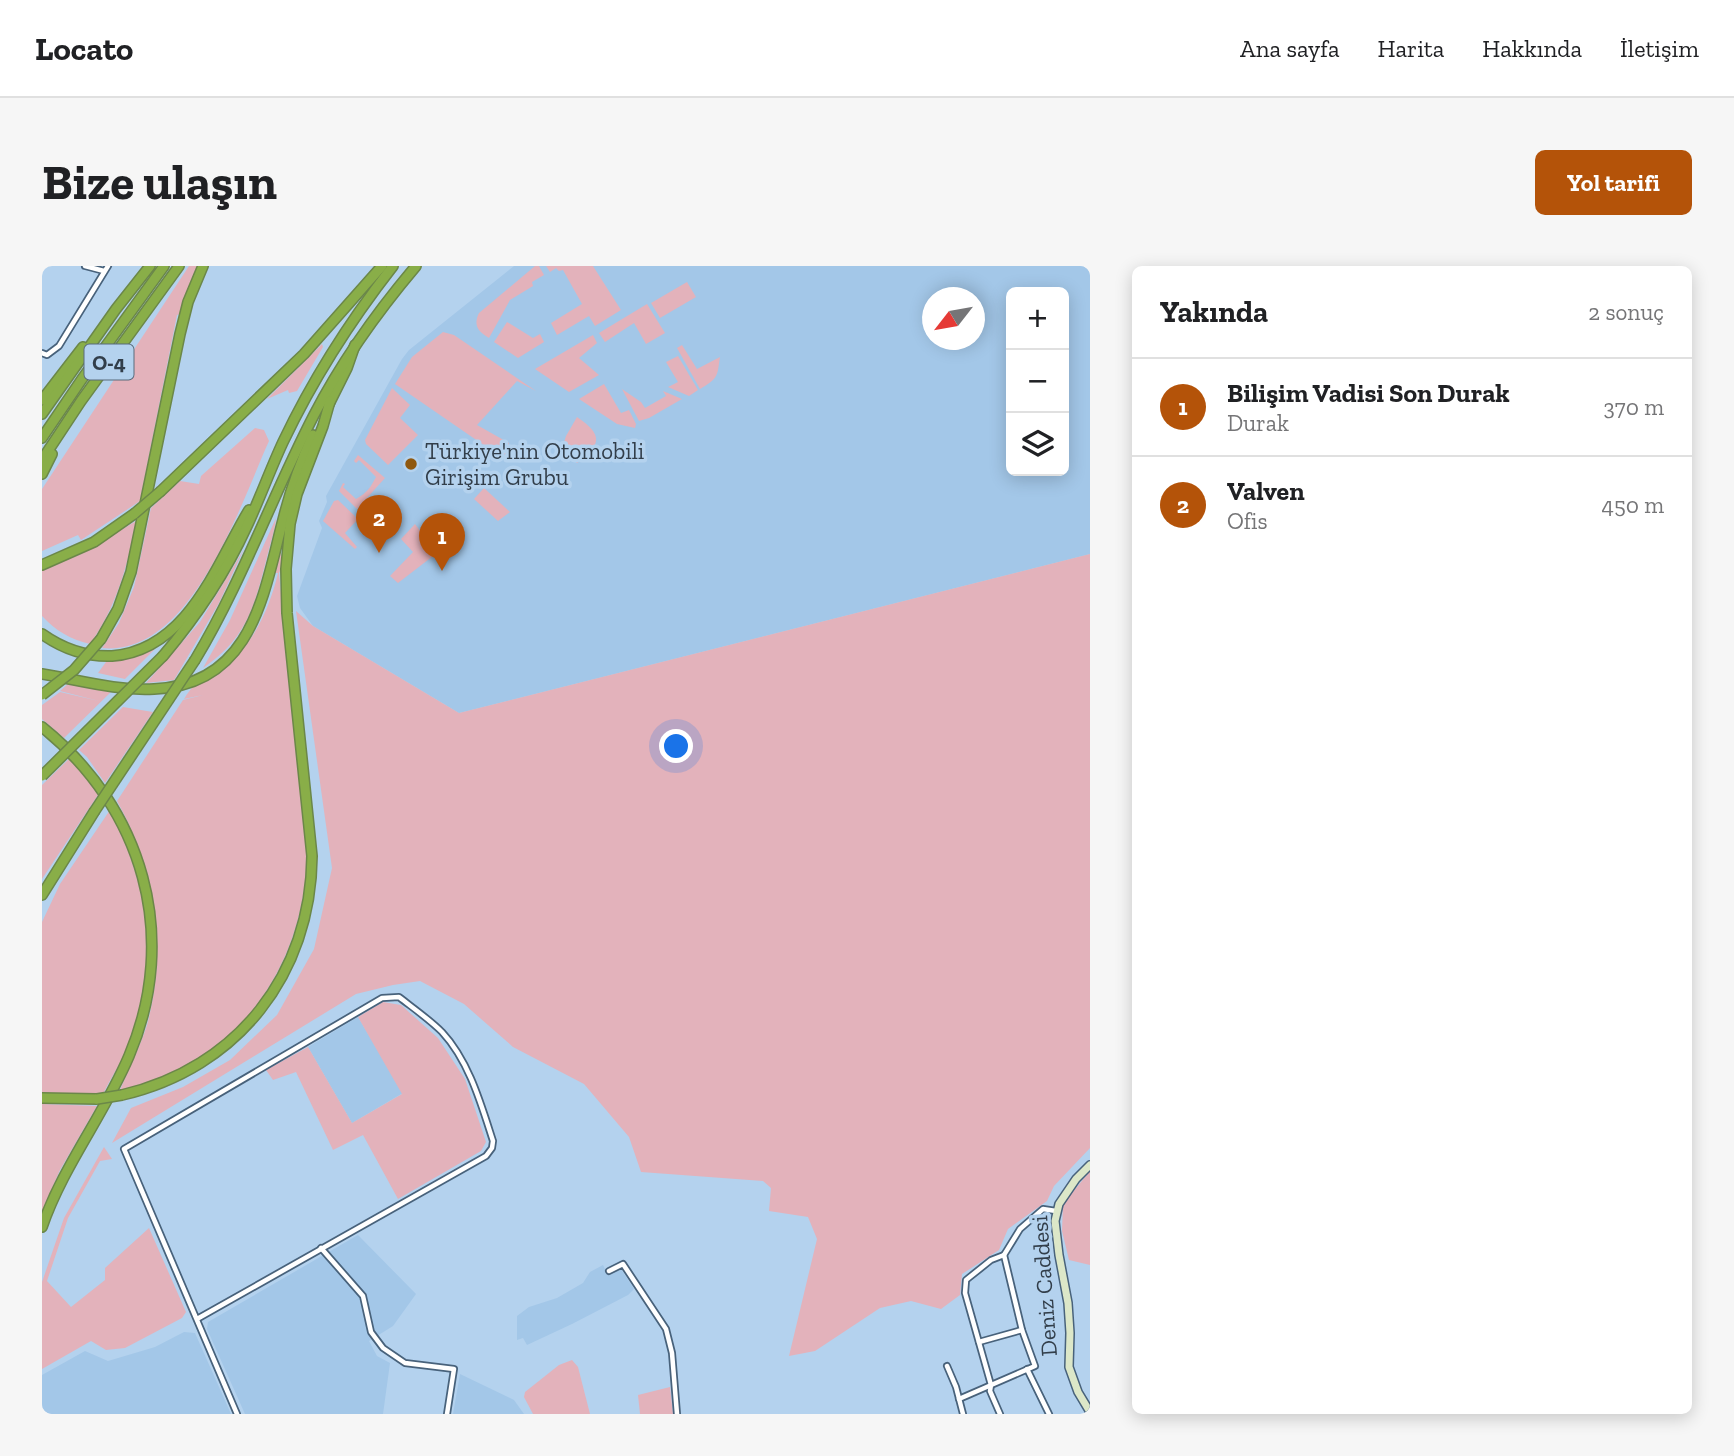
<!DOCTYPE html>
<html lang="tr">
<head>
<meta charset="utf-8">
<style>
	:root { --surface:#fff; --page:#f6f6f6; --text:#202124; --muted:#757577; --line:#e0e0e0; --accent:#b45309 }
	body { margin:0; font-family:"Zilla Slab",serif; background:var(--page); color:var(--text) }
	.controls { position:absolute; right:21px; top:21px; display:grid; overflow:hidden; border-radius:10px; box-shadow:0 4px 18px #0003 }
	.controls button { width:63px; height:63px; display:grid; place-items:center; padding:0; border:0; border-bottom:2px solid var(--line); background:var(--surface); color:var(--text); font:35px sans-serif }
	.compass { position:absolute; left:880px; top:21px; width:63px; height:63px; border-radius:50%; background:var(--surface); box-shadow:0 4px 18px #0003; rotate:239deg }
	.you { position:absolute; left:635px; top:481px; width:24px; height:24px; margin:-18px; border:5px solid #fff; border-radius:50%; background:#1a73e8; box-shadow:0 0 0 10px #1a73e833 }
	.badge { display:grid; place-items:center; width:46px; height:46px; border-radius:50%; background:var(--accent); color:#fff; font-size:23px; font-weight:700 }
	.pin { position:absolute; translate:-50% -58px; filter:drop-shadow(0 2px 4px #0008) }
	.pin::after { content:''; position:absolute; top:37px; width:24px; height:21px; background:inherit; clip-path:polygon(0 0,100% 0,50% 100%) }
	.list { margin:0; padding:0; list-style:none }
	h2 { display:flex; justify-content:space-between; align-items:center; height:91px; margin:0; padding:0 28px; font-size:30px }
	h2 small { font-size:23px; font-weight:400; color:var(--muted) }
	.list li { display:grid; grid-template-columns:46px 1fr auto; gap:21px; align-items:center; box-sizing:border-box; height:98px; padding:0 28px; border-top:2px solid var(--line) }
	.list b { display:block; font-size:26px; white-space:nowrap }
	.list p { margin:0; font-size:23px; white-space:nowrap; color:var(--muted) }
	.list em { font-size:23px; font-style:normal; color:var(--muted) }
	.icon { flex:none; width:38px; height:38px; fill:none; stroke:currentColor; stroke-width:2; stroke-linecap:round; stroke-linejoin:round }
	.map { position:relative; flex:none; width:1048px; height:1148px; overflow:hidden; border-radius:10px }
	header { display:flex; align-items:center; gap:42px; box-sizing:border-box; height:98px; padding:0 35px; background:var(--surface); border-bottom:2px solid var(--line) }
	header strong { font-size:33px }
	nav { display:flex; gap:38px; margin-inline-start:auto; font-size:24px }
	.intro { display:flex; align-items:center; justify-content:space-between; box-sizing:border-box; height:168px; padding:0 42px }
	h1 { margin:0; font-size:49px }
	.button { padding:18px 32px; border-radius:10px; background:var(--accent); color:#fff; font-size:24px; font-weight:700 }
	main { display:flex; gap:42px; padding:0 42px }
	aside { flex:1; background:var(--surface); border-radius:10px; box-shadow:0 4px 18px #0003 }
	.map>svg:first-child { display:block }
</style>
</head>
<body>
<header>
<strong>Locato</strong>
<nav><a>Ana sayfa</a><a>Harita</a><a>Hakkında</a><a>İletişim</a></nav>
</header>
<div class="intro"><h1>Bize ulaşın</h1><a class="button">Yol tarifi</a></div>
<main>
<div class="map">
<svg width="1048" height="1148" viewBox="0 0 1048 1148">
	<rect width="100%" height="100%" fill="#b4d2ee"/>
	<g fill="#a3c7e8" fill-rule="evenodd">
		<path d="M472 0H1048V288L417 447 271 360 258 342 255 330 280 262 277 255 285 236 284 230 360 93 367 84ZM969 26H1022V205H969ZM890 32H932V74H890Z"/>
		<path d="M316 751 361 827 310 857 266 781Z"/>
		<path d="M316 969 374 1028 351 1060 327 1075 335 1090 348 1097 341 1148H203L165 1063 166 1056Z"/>
		<path d="M561 999 566 1009 579 1003 592 1023 586 1029 530 1058 485 1079 481 1072 475 1074V1050L487 1041 515 1032 541 1017 548 1006Z"/>
		<path d="M142 1066 153 1067 189 1148H0V1109L43 1085 66 1095 113 1081Z"/>
		<path d="M418 1108 472 1134 482 1148H411Z"/>
	</g>
	<g fill="#e3b2bb">
		<path d="M147 0H156L138 48 135 49 98 235 39 274 36 269 0 285V223Z"/>
		<path d="M493 0H497L502 9 490 16 491 20 468 34 447 72C436 66 431 59 437 47Z"/>
		<path d="M504 0H551L579 44 553 60 547 50 515 69 509 57 540 38 521 4 517 5 514 2 508 6Z"/>
		<path d="M645 16 654 31 618 52 609 37Z"/>
		<path d="M605 38 623 67 604 78 592 57 563 76 557 67Z"/>
		<path d="M465 56 491 72 498 68 502 76 476 92 452 76Z"/>
		<path d="M401 66 412 69 494 125 475 115 435 159 467 177 465 187 459 191 353 118 370 91Z"/>
		<path d="M551 69 555 77 537 92 557 109 527 126 493 103Z"/>
		<path d="M280 78 281 81 255 125 247 127 246 124 225 133Z"/>
		<path d="M640 79 655 103 678 91C675 110 677 112 658 123L635 82Z"/>
		<path d="M636 90 656 124 647 130 626 121 636 116 624 96Z"/>
		<path d="M562 118 579 147 587 144 594 158 593 162 575 158 537 133Z"/>
		<path d="M350 122 368 139 358 152 376 169 346 199 324 178 323 174Z"/>
		<path d="M580 123 599 136 603 142 624 130 621 125 640 133 607 152 597 155Z"/>
		<path d="M535 151C561 169 560 178 535 197L520 183 524 170Z"/>
		<path d="M213 162 222 164 227 175C198 239 149 391 60 382L77 357 92 321 109 242 138 215 157 218 159 210Z"/>
		<path d="M316 189 343 212 315 243 297 225 301 217 303 218 301 221 314 233C326 226 328 222 334 211L317 194 314 197 312 195Z"/>
		<path d="M442 222 468 246 456 255 432 233Z"/>
		<path d="M296 234 316 253 303 267 315 281 313 283 281 255 292 235Z"/>
		<path d="M234 252C233 265 227 281 224 295 212 342 204 373 161 402L188 354Z"/>
		<path d="M94 255C86 299 74 342 48 378 28 373 14 365 0 350V304L39 288Z"/>
		<path d="M373 258 395 287 356 317 348 310 371 286 359 273Z"/>
		<path d="M202 283 177 337 132 414 104 417 158 356Z"/>
		<path d="M239 284V303L237 307 265 591C262 702 191 804 78 824 87 802 98 781 105 759 126 682 113 603 75 535L141 434 161 429 142 433C157 409 164 415 183 400 212 378 228 341 236 307H233Z"/>
		<path d="M1048 288V882L1012 920 1005 935 966 963 957 984 920 1008 918 1029 899 1043 869 1035 838 1042 773 1085 747 1090 775 973 766 951 727 945 729 922 721 915 599 906 587 871 542 818 471 781 422 738 378 715 351 719 314 728 70 877 89 842 141 821 188 794 235 749 272 683 290 602 254 345 271 360 417 447Z"/>
		<path d="M113 383 83 413 56 407 64 396 95 390Z"/>
		<path d="M26 418 70 425 22 472 0 453V439L18 426 57 435 18 425Z"/>
		<path d="M81 441 111 446 63 517 45 491 37 484Z"/>
		<path d="M28 492 58 526 0 613V519Z"/>
		<path d="M68 544C106 618 120 699 87 778 80 795 70 810 62 826L48 829 0 828V656L18 618Z"/>
		<path d="M341 736 359 739 396 772 423 813 444 876 439 885 356 933 321 869 291 884 254 806 231 814 224 804 266 781 310 857 360 828 316 751Z"/>
		<path d="M0 838 55 840 18 904 0 945Z"/>
		<path d="M62 881 70 893 58 895 26 952 5 1015 29 1041 63 1014V1002L107 962 144 1046 140 1052 83 1082 64 1084 49 1075 0 1103V1016L22 952Z"/>
		<path d="M1048 905V999L1027 994 1020 965 1021 938Z"/>
		<path d="M530 1094 536 1101 548 1148H491L482 1131 483 1126 517 1099Z"/>
		<path d="M628 1121 631 1148H598L596 1129Z"/>
	</g>
	<g fill="none" stroke-linecap="round" stroke-linejoin="round">
		<defs>
			<g id="street">
				<path d="M43 0 62 5"/>
				<path d="M0 87 5 89 17 80 66 0"/>
				<path d="M279 982 321 1030 329 1066 341 1082 363 1097 412 1103 405 1148"/>
				<path d="M567 1005 581 998 624 1063 630 1087 635 1148"/>
				<path d="M155 1053 444 890 450 882 451 875C439 838 427 795 400 766 387 753 371 742 357 731L340 732 82 883 195 1148"/>
				<path d="M937 1076 980 1064"/>
				<path d="M905 1100 914 1121 921 1148"/>
				<path d="M985 1103 1007 1148"/>
				<path d="M917 1133 993 1100 980 1064 962 989 978 963 1001 943 1014 945"/>
				<path d="M958 1148 948 1125 949 1119 923 1027 924 1014 949 994 962 989"/>
			</g>
			<path id="secondary" d="M1048 899 1034 913 1017 938 1013 955 1017 989 1026 1037 1028 1067 1027 1101 1036 1126 1048 1146"/>
			<g id="highway">
				<path d="M0 134 41 81"/>
				<path d="M287 138 305 102 313 79"/>
				<path d="M0 148 74 43 108 0"/>
				<path d="M0 172 40 113 122 0"/>
				<path d="M0 194 39 135 137 0"/>
				<path d="M0 208 10 188"/>
				<path d="M119 225 262 88 340 0"/>
				<path d="M0 299 52 276 92 248"/>
				<path d="M0 368C21 383 44 391 70 390 146 384 174 299 207 244"/>
				<path d="M59 373 76 343 89 306 138 68 146 36 161 0"/>
				<path d="M121 390C155 350 183 308 205 260 218 232 228 204 241 176 271 113 308 55 351 0"/>
				<path d="M153 394C200 316 230 230 272 149 300 95 335 46 374 0"/>
				<path d="M0 408C37 414 74 425 112 423 212 419 222 325 242 250 249 222 259 195 271 169"/>
				<path d="M0 461C101 542 138 670 87 790 62 849 21 900 0 961"/>
				<path d="M0 629 52 546"/>
				<path d="M80 829C196 802 269 708 270 590L245 347 244 303 248 258 255 228 281 160 288 135"/>
				<path d="M0 832 55 833"/>
			</g>
		</defs>
		<use href="#street" stroke="#48627b" stroke-width="8"/>
		<use href="#secondary" stroke="#48627b" stroke-width="10"/>
		<use href="#highway" stroke="#6b8749" stroke-width="12"/>
		<use href="#street" stroke="#fff" stroke-width="4.5"/>
		<use href="#secondary" stroke="#dce7c8" stroke-width="7"/>
		<use href="#highway" stroke="#89ae48" stroke-width="9"/>
		<defs>
			<g id="highway-bridge">
				<path d="M92 248 119 225"/>
				<path d="M0 429 32 404 59 373"/>
				<path d="M0 510 121 390"/>
				<path d="M52 546 153 394"/>
				<path d="M55 833 80 829"/>
			</g>
		</defs>
		<use href="#highway-bridge" stroke="#6b8749" stroke-width="12" stroke-linecap="butt"/>
		<use href="#highway-bridge" stroke="#89ae48" stroke-width="9"/>
	</g>
	<circle fill="#8f580e" stroke="#b4d2ee" stroke-width="2.5" cx="369" cy="198" r="7"/>
	<g text-anchor="middle" dominant-baseline="central" stroke-width="7" stroke-linejoin="round" paint-order="stroke">
		<rect fill="#b4d2ee" stroke="#596a7b" stroke-width="2" x="42.5" y="78.5" width="49" height="35" rx="5"/>
		<g font-size="21" font-weight="bold" fill="#323e4a">
			<text x="67" y="96">O-4</text>
		</g>
		<g font-size="23" fill="#323e4a" stroke="#b4d2ee" text-anchor="start">
			<text x="383" y="185">Türkiye'nin Otomobili<tspan x="383" dy="26">Girişim Grubu</tspan></text>
		</g>
		<g font-size="23" fill="#323e4a" stroke="#b4d2ee">
			<text transform="translate(1002 1020) rotate(-94)">Deniz Caddesi</text>
		</g>
	</g>
</svg>
<div class="controls">
<button>+</button>
<button>−</button>
<button><svg class="icon" aria-label="layers" viewBox="0 0 24 24"><path d="M12 4l9 5-9 5-9-5zM3 14l9 5 9-5"/></svg></button>
</div>
<svg class="compass" viewBox="-18 -18 36 36"><path d="M0-13l5 13h-10z" fill="#e53935"/><path d="M0 13l5-13h-10z" fill="#757577"/></svg>
<div class="you"></div>
<div class="pin badge" style="left:400px;top:305px">1</div>
<div class="pin badge" style="left:337px;top:287px">2</div>
</div>
<aside>
<h2>Yakında<small>2 sonuç</small></h2>
<ul class="list">
<li><span class="badge">1</span><div><b>Bilişim Vadisi Son Durak</b><p>Durak</p></div><em>370 m</em></li>
<li><span class="badge">2</span><div><b>Valven</b><p>Ofis</p></div><em>450 m</em></li>
</ul>
</aside>
</main>
</body>
</html>
